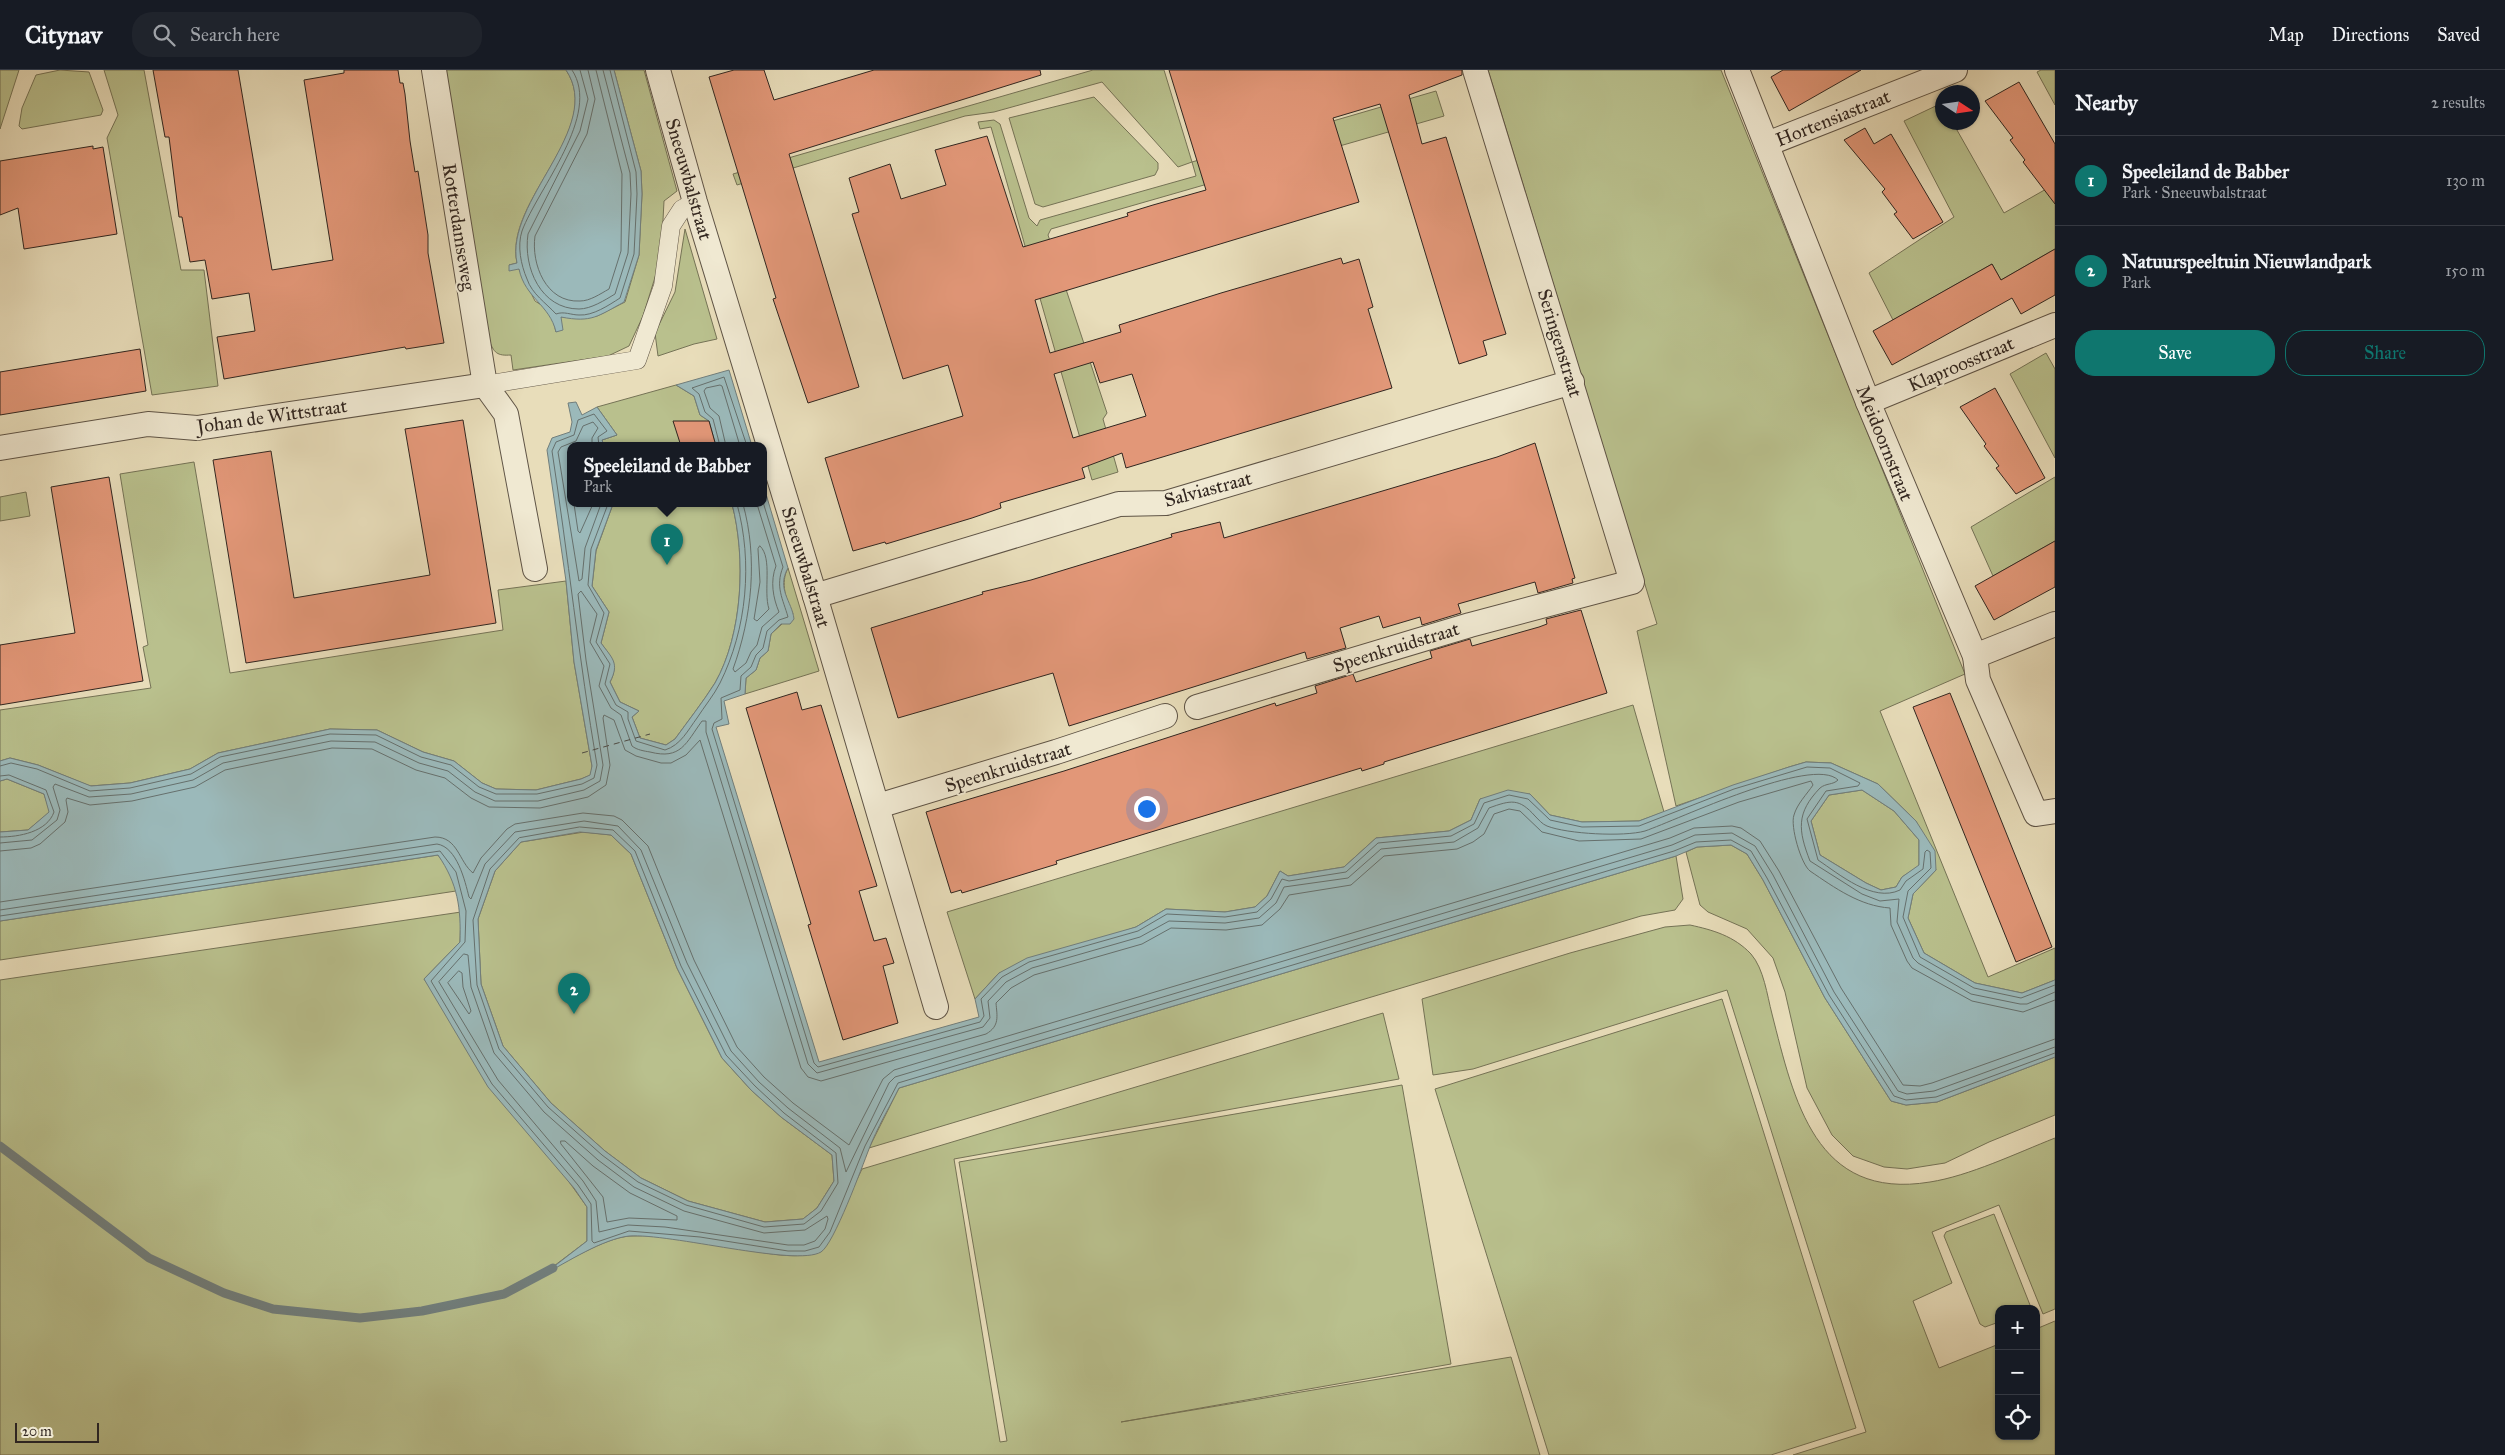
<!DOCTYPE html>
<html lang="en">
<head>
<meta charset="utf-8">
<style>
	:root { --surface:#171b24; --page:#20242c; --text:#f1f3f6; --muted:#9ea1a6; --line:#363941; --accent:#0f766e }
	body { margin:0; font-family:"IM FELL Great Primer",serif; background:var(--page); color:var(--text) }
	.controls { position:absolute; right:15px; bottom:15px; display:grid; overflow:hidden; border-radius:10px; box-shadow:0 1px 4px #0004 }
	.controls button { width:45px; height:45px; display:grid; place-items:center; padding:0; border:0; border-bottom:1px solid var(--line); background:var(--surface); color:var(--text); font:25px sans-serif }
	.compass { position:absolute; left:1935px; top:15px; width:45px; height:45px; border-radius:50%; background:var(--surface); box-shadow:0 1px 4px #0004; rotate:102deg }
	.scale { position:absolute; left:15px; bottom:12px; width:84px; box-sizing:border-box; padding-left:5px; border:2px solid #312620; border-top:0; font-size:14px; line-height:18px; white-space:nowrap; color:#312620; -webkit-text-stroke:4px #f0e9d2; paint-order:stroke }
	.you { position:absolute; left:1146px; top:738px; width:18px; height:18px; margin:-12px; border:4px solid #fff; border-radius:50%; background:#1a73e8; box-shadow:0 0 0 8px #1a73e833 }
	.badge { display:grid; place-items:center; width:32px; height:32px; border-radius:50%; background:var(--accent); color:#fff; font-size:16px; font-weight:700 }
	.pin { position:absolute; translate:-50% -41px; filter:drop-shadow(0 1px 2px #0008) }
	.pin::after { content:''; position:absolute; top:26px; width:18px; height:15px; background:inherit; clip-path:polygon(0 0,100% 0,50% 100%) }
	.popup { position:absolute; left:567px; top:372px; width:200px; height:65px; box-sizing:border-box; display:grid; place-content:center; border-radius:10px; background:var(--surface); filter:drop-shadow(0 1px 4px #0005); font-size:16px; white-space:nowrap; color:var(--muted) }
	.popup b { font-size:19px; color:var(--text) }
	.popup::after { content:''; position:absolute; left:50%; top:100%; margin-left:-10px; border:10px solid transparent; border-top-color:var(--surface) }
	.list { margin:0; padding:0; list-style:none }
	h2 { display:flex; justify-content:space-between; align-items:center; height:65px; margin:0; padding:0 20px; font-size:21px }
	h2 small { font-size:16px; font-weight:400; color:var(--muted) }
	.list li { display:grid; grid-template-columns:32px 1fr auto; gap:15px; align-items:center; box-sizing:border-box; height:90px; padding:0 20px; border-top:1px solid var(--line) }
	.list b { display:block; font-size:19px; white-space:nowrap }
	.list p { margin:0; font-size:16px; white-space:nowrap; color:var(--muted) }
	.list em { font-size:16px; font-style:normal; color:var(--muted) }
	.actions { display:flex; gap:10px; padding:15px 20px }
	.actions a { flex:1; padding:11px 0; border:1px solid var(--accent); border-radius:20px; text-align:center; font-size:18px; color:var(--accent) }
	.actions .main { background:var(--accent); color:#fff }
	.icon { flex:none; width:28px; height:28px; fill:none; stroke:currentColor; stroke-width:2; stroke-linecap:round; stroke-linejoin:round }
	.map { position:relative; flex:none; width:2055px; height:1385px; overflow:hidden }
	header { display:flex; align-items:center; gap:30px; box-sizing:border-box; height:70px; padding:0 25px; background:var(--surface); border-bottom:1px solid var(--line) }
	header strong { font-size:24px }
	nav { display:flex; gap:28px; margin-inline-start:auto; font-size:18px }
	.search { width:350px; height:45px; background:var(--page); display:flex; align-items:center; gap:12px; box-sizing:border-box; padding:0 18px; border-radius:20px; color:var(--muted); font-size:19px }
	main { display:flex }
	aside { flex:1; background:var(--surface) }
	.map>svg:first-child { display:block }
</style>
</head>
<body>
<header>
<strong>Citynav</strong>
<div class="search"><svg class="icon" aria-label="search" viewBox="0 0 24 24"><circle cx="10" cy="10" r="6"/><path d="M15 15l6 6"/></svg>Search here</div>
<nav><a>Map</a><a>Directions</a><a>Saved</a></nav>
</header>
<main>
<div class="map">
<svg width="2055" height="1385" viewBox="0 0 2055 1385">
	<rect width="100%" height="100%" fill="#e8ddba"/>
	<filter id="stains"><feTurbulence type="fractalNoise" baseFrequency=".004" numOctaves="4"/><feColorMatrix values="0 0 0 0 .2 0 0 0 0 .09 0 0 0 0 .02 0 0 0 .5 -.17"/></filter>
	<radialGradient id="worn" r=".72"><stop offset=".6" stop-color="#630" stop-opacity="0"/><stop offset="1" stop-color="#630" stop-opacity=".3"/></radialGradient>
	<g fill="#b9c08d" stroke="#757356">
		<path d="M0 0H19L0 59Z"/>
		<path d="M60 0 89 2 103 40 101 45 22 59 19 56 22 38 36 5Z"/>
		<path d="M104 0H144L181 200H204L218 316 152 325 107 68 118 45Z"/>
		<path d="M445 0H566C606 59 503 131 517 193L509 195 519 199 535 231 546 238 553 250 556 262 561 247 597 246 625 232 639 185 642 124 641 101 614 0H644L677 121 664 131 661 188 643 246 629 276 608 286 513 300 511 285C497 286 494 283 489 270Z"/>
		<path d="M1093 0H1164L1192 92 1436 21 1444 46 1051 159 1048 165 1107 343 1103 349 1118 402 1092 410 991 57 980 59 978 52 994 50 1000 54 1029 148 1037 156 1040 150 1196 106 1192 92 1178 97 1102 12 994 42 965 46 737 115 733 104Z"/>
		<path d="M1488 0H1721L1965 604 1880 641 1988 907 2055 878V910L2022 923 1975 913 1924 883 1908 848 1913 824 1936 800 1916 751 1878 714 1831 693 1806 692 1789 697 1676 736 1637 561 1657 554Z"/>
		<path d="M2041 0H2055V35L2037 2Z"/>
		<path d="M1094 27 1158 93V99L1155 105 1043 137 1035 134 1009 48Z"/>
		<path d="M1942 33V52L1953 53 2004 143 2055 114V179L2001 210 1992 194 1893 250 1869 203 1954 147 1904 51Z"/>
		<path d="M685 159 717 269 694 274 658 286 655 263 675 222Z"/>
		<path d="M2046 283 2055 299V388L2010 304Z"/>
		<path d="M676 315 694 326 700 345 709 351 716 376H604L602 370 617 365 597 337Z"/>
		<path d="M194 392 230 603 503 560 498 520 566 511 574 592 592 696 591 705 581 709 536 720 496 719 482 713 454 691 423 682 377 660 330 659 218 683 190 699 130 713 90 716 38 695 10 688 0 691V640L151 618 143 577 148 575 120 404Z"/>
		<path d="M2055 407V471L1993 506 1971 457Z"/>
		<path d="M26 422 30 446 0 451V427Z"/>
		<path d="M613 434H732C746 487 743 564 715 613 703 632 688 651 675 669L666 675 640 668 632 647 639 641 620 632 610 612C619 595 611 587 601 573L609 542 592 516 596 481Z"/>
		<path d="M788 498 819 601 745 624 746 608 756 600 760 588 768 581 771 564 793 544C786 530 780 513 788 498Z"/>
		<path d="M1633 635 1664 742 1639 751 1582 752 1550 745 1530 724 1480 729 1471 750 1449 761 1376 768 1344 797 1288 806 1280 801 1267 826 1255 837 1225 842 1166 839 1136 857 999 903 975 929 947 842Z"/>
		<path d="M7 709 44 724 50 742 28 760 0 762V711Z"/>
		<path d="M1862 720 1894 741 1919 770V796L1902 807 1896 817 1881 820 1866 813 1820 785 1811 751 1829 725Z"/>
		<path d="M584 762 611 765 631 784 677 898 722 988 751 1020 781 1047 832 1085 834 1111 817 1138 803 1149 765 1152 688 1131 641 1108 605 1081 551 1033 503 976 481 914 478 849 495 801 521 772Z"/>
		<path d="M1731 775 1747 784 1763 810 1825 928 1891 1031 1906 1035 1937 1032 2055 987V1045L1989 1072 1945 1093 1907 1099 1884 1097 1853 1086 1832 1065 1807 1018 1785 922 1773 888 1747 859 1708 842 1700 835 1686 782 1697 777Z"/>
		<path d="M438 785 451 803 456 821 0 890V851Z"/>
		<path d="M1676 786 1683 829 1675 840 1641 846 869 1078 899 1018Z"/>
		<path d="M461 842 460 872 424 909 587 1137V1171L546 1202C569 1191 604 1168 630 1166 668 1164 709 1174 747 1180 773 1184 797 1190 822 1181L862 1099 1383 943 1399 1009 954 1089 1000 1372 1007 1371 959 1092 1402 1015 1451 1294 1121 1352 1511 1287 1540 1385H0V910Z"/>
		<path d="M1690 855C1713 860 1734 866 1751 884 1764 899 1767 925 1772 944 1794 1030 1815 1131 1930 1112 1969 1106 2017 1083 2055 1068V1239L2043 1244 1999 1135 1932 1162 1952 1213 1913 1231 1939 1298 1999 1274V1366H2036V1259L2055 1251V1385H1793L1866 1362 1727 920 1473 999 1433 1005 1422 929 1570 883 1665 857Z"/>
		<path d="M1722 929 1856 1358 1771 1385H1549L1435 1019Z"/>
		<path d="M1994 1144 2030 1235 2028 1239H1999V1252L1985 1257 1980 1254 1944 1166 1946 1162Z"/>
	</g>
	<g fill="#9bb9ba" stroke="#717e7c" fill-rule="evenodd">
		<path d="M566 0H614L641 101 642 124 639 185 624 232C598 246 592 253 561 247L563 260 556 262C550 235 525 228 519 199L509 201V195L517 193C504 131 605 58 566 0Z"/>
		<path d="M729 300 752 376H716L709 351 700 345 694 326 676 315Z"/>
		<path d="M576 332 582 345 597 337 617 365 602 370 604 376H571V434H613L596 480 592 516 609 542 601 573C612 588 620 593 610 612L620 632 639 641 632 647 640 668 666 675 675 669C688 651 703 632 715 613 743 564 746 487 732 434H763V414L788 498C776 519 792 531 794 549L790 554H781L771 564 768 581 760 588 756 600 746 608 745 624 724 631 729 654 716 657 819 992 979 947 975 929 999 903 1027 888 1136 857 1166 839 1225 842 1255 837 1267 826 1280 801 1288 806 1344 797 1376 768 1449 761 1471 750 1480 729 1508 720 1530 724 1550 745 1582 752 1639 751 1733 715 1789 697 1806 692 1831 693 1878 714 1916 751 1935 781 1936 800 1913 824 1908 848 1924 883 1975 913 2022 923 2055 910V987L1937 1032 1906 1035 1891 1031 1825 928 1763 810 1747 784 1731 775 1697 777 1676 786 899 1018C889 1038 877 1058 869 1079 862 1097 834 1174 821 1182 796 1197 670 1163 629 1166 603 1169 567 1192 543 1205L587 1171V1137L574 1118 488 1017 424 909 460 872C461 838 458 814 438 785L0 851V762L28 760 49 742 44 724 7 709 0 711V691L10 688 38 695 91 716 130 713 190 699 218 683 330 659 377 660 423 682 454 691 482 713 496 719 536 720 581 709 590 705 592 696 574 592 566 511 547 380 552 368 570 362 572 352 568 333ZM1862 720 1894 741 1919 770V795L1902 807 1896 817 1881 820 1866 813 1820 785 1811 751 1829 725ZM580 762 611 765 631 784 677 898 722 988 751 1020 781 1047 832 1085 834 1111 817 1138 803 1149 765 1152 688 1131 641 1108 605 1081 551 1033 503 976 481 914 478 849 495 801 521 772Z"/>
	</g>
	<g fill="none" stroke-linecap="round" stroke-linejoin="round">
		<g stroke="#66706d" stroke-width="1">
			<path d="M572 0C602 45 538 118 522 161 517 176 521 195 527 209 532 224 546 233 556 244 564 241 571 245 579 245 593 246 609 235 620 228L634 184 637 124 636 102 610 0"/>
			<path d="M580 0 588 29 580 61 528 164C523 198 541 239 579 239 591 239 605 230 615 224L628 183 631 124 630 103 603 0"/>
			<path d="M588 0 595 29 587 64 535 166C531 194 546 233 580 231 590 231 600 224 609 219L621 181 622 104 596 0"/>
			<path d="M592 376V368L598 358 593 352 583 356 576 371 561 377 558 382 579 511 582 509 585 478 601 434"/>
			<path d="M720 376 713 349 705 342 699 324 692 318 724 307 747 376"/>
			<path d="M726 376 719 346 710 338 704 321 706 318 720 315 722 316 740 376"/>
			<path d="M763 432 783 497C775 517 783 529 788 547L779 550 767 561 763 578 756 585 751 597 741 606 740 620 721 628 722 649 714 653 712 659 814 993 818 997 980 952 984 946 981 929 1002 907 1029 892 1138 861 1167 844 1225 847 1257 842 1271 829 1282 809 1289 811 1346 802 1378 773 1451 766 1474 754 1484 733 1509 725 1528 729 1550 750 1582 757 1639 756 1734 719 1807 697 1830 698 1860 713 1858 716 1826 721 1807 749 1818 790C1839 804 1873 833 1900 820L1906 811 1923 799 1925 782 1927 780 1930 782 1931 798 1908 821 1903 847 1920 887 1974 918 2021 928 2055 915"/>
			<path d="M574 434 578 461 580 463 593 434"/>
			<path d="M608 434 591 479 588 515 604 543 596 572 610 594 605 614 616 635 628 642V649L636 671 665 680C681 675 688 660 697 648 704 637 714 625 720 613 747 559 753 492 737 434"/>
			<path d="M743 434C758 488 752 547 733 599L735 602 746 593 751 582 757 575 762 557 779 542C773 528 770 511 776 496L757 434"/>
			<path d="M760 476C773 488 763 521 769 539L757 551 754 549 760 512 758 479Z"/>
			<path d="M0 696 11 693 37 699 90 721 130 718 191 704 220 687 330 664 376 665 421 687 451 695 479 717 496 724H537L582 714 594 708 597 695C579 590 568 485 552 381L556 372 574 365 578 350 594 344 607 361 598 367 599 376"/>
			<path d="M0 706 9 705 46 720 54 742C47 762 19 767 0 767"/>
			<path d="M580 757 613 760 635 781 681 896 726 985 755 1016 784 1043 836 1083 838 1113 821 1141 804 1154 764 1157 686 1135 638 1112 602 1085 548 1037 499 979 477 915 473 850 490 799 519 768Z"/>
			<path d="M0 773 32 770 57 750 60 740 53 717 55 714 89 727 131 724 193 710 223 693 331 671 375 672 419 693 448 701 475 722 495 731H538L584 720 600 711 603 695 586 590 578 524 581 521 597 544 590 572 604 596 599 616 611 638 621 645 632 676C637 680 644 681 650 682 681 690 686 673 702 651H706V662L808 994 817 1003 983 957 990 948 988 931 1006 912 1032 898 1140 867 1169 851 1225 853 1259 848 1276 833 1284 817 1348 808 1381 779 1454 772 1478 758 1489 738C1511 730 1519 728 1535 746 1539 750 1542 754 1547 756 1567 764 1624 767 1645 761 1677 750 1813 685 1838 710 1833 715 1826 713 1820 718 1796 743 1798 760 1810 791L1862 824 1880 831 1899 829 1897 852 1913 888 1918 893 1971 924 2020 934H2027L2055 922"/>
			<path d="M0 781 31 778 40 774 65 752 68 742 66 730 67 728 90 735 132 731 195 717 225 700 332 678 372 679 416 700 445 708 471 728 489 737 540 738 588 727 606 715 610 695 603 648 604 645 614 650 625 680 636 686 661 693H671L686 685 700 670 801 998 808 1007 821 1011 986 964C1000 956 997 946 996 933L1011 918 1034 905 1142 874 1171 858 1226 860 1262 855 1280 839 1289 825 1351 815 1384 786 1457 779 1473 772 1484 764 1494 744 1509 739 1520 741 1542 762 1579 771 1641 769 1739 732 1811 711 1813 715C1807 724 1797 734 1794 745 1790 756 1801 794 1810 801 1835 818 1860 836 1890 838L1891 855 1907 891 1912 898 1972 931 2023 942 2055 930"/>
			<path d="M0 832 435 767C458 767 459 792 473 803L481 788 507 759 515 754 583 743 614 746 622 750 648 776 694 890 737 977 764 1007 793 1033 849 1075 883 1009 894 1000 1670 768 1694 758 1732 756 1741 758 1760 771 1779 801 1841 918 1903 1015 1920 1016 1932 1013 2055 969"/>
			<path d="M0 840 437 774C457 777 465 811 469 827L471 829 485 794 515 762 584 751 618 756 641 780 687 893 731 981 759 1012 788 1038 840 1078 846 1102 889 1013 895 1007 1672 775 1695 765 1732 763 1755 776 1773 805 1834 922 1898 1021 1907 1024 1934 1021 2055 977"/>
			<path d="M0 846 440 781 456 802 466 841 465 872 431 911 492 1014 578 1115 591 1134 592 1171 594 1173 629 1161 700 1167 788 1181H805L819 1177 830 1162 865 1076 898 1013 1674 781 1696 772 1731 770 1751 781 1767 808 1829 925 1894 1026 1906 1030 1936 1027 2055 983"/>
			<path d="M464 884 468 885 471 917 494 983 544 1042 598 1090 634 1117 684 1141 764 1163 805 1160 827 1146 828 1149 825 1159 815 1171 804 1175H788L665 1157 628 1155 599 1162 596 1131 583 1111 498 1010 439 912Z"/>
			<path d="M459 901 462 903 463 917 471 941 469 944 448 913Z"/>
			<path d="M561 1071H565L593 1096 630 1123 677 1146V1150L629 1148 607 1152 603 1127 561 1074Z"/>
		</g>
		<path stroke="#717e7c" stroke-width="9" d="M0 1076 149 1188 224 1223 273 1239 360 1248 422 1241 504 1224 553 1198"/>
		<path stroke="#4c4b46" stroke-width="1" stroke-dasharray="6 5" stroke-linecap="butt" d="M582 683 650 664"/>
	</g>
	<g fill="#e29778" stroke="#312620" fill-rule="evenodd">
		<path d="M153 0H238L272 200 333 190 304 10 344 3V0H398L400 13H403L405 24 410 71 415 102 418 101 428 165V183L444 273 406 279 405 277 224 309 217 267 255 261 249 223 212 229 205 190 190 192 182 147H179L169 67H165Z"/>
		<path d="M734 0H764L774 30 874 0H1040L1041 5 789 84 859 317 808 333 773 229 776 228 709 7Z"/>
		<path d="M1169 0H1462V5L1409 25 1422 74 1446 67 1506 264 1483 271 1487 285 1459 294 1380 34 1333 48 1359 132 1035 230 1050 283 1121 262 1119 255 1221 223 1341 188 1343 194 1359 189 1373 237 1368 239 1392 318 1126 398 1122 383 1082 398 1085 408 1000 433 1001 438 972 448 886 474 885 472 853 481 825 388 963 346 948 295 903 309 852 144 859 142 849 108 890 94 901 129 946 115 935 80 987 66 1023 177 1128 146 1127 143 1153 135 1206 120ZM1093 292 1100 313 1132 304 1146 346 1073 368 1054 304Z"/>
		<path d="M1783 0H1861L1789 41 1771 7Z"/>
		<path d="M2019 12 2055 74V134L2023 92 2025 90 2010 70 2013 68 1985 31Z"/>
		<path d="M1865 58 1874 74 1891 64 1943 152 1913 169 1894 144 1897 142 1882 122 1885 119 1844 70Z"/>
		<path d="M93 76V79L103 77 117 164 24 179 18 138 0 145V91Z"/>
		<path d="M2055 179V225L2021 244 2012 228 1892 295 1873 261 1992 194 2001 210Z"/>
		<path d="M140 279 146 321 0 345V302Z"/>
		<path d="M1995 318 2045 408 2016 424 1996 398 1999 396 1984 376 1986 374 1960 337Z"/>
		<path d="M463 350 496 553 246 593 213 390 271 381 294 528 430 505 405 359Z"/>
		<path d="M673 351H709L716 376H681Z"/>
		<path d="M1535 373 1575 508 1572 509 1573 513 1538 523 1535 512 1458 534 1461 543 1422 555 1420 547 1383 558 1379 546 1340 558 1346 578 1307 589 1305 582 1069 656 1053 603 898 648 871 558 983 524 982 522 1031 510 1172 467 1171 464 1220 452 1224 468 1497 387Z"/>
		<path d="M109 407 143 611 0 635V575L75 563 51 417Z"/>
		<path d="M2055 471V517L1994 550 1975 516Z"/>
		<path d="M1581 540 1607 623 1384 692V694L1362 701 1361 698 1056 791 1057 794 962 823 961 820 951 823 926 742 1064 701 1275 633 1276 636 1317 623 1315 616 1353 604 1356 612 1432 588 1430 581 1470 569 1472 576 1539 557 1547 554 1546 549Z"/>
		<path d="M797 622 802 640 821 635 877 816 859 821 874 871 886 868 894 893 883 896 898 953 843 970 808 855 811 854 746 638Z"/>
		<path d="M1950 623 2052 877 2016 892 1913 637Z"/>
	</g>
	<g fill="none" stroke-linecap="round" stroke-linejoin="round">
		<defs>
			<path id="pedestrian" d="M485 315 637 290 663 216 671 156 682 139 695 132"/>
			<g id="minor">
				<path d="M434 0 485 315 506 344 535 499"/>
				<path d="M658 0 695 132 815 526 936 937"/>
				<path d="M1737 0 1868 332 1975 586 1978 610 2036 744 2055 741"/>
				<path d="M1767 74 1955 0"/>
				<path d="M1868 332 2055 255"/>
				<path d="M0 378 148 354 197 358 485 315"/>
				<path d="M815 526 1119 434 1166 433 1572 312"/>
				<path d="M1975 586 2055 554"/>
				<path d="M1197 637 1470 555 1632 512 1475 0"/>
				<path d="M878 736 1056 682 1165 646"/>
			</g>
		</defs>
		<use href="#pedestrian" stroke="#5f5446" stroke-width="19"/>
		<use href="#minor" stroke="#5f5446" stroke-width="26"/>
		<use href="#pedestrian" stroke="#f0e9d2" stroke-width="18"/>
		<use href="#minor" stroke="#f0e9d2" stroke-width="24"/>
	</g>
	<g text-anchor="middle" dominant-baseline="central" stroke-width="4" stroke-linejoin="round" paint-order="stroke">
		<g font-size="19" fill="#312620" stroke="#f0e9d2">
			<text transform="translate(1833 48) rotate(-22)">Hortensiastraat</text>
			<text transform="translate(689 109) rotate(74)">Sneeuwbalstraat</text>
			<text transform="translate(459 157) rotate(81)">Rotterdamseweg</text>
			<text transform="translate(1560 273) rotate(73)">Seringenstraat</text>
			<text transform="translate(1961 294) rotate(-23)">Klaproosstraat</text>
			<text transform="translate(272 346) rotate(-8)">Johan de Wittstraat</text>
			<text transform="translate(1885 373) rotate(68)">Meidoornstraat</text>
			<text transform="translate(1208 419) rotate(-15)">Salviastraat</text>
			<text transform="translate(806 497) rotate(73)">Sneeuwbalstraat</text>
			<text transform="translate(1396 577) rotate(-17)">Speenkruidstraat</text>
			<text transform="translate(1008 697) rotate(-17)">Speenkruidstraat</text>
		</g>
	</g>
	<rect width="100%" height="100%" filter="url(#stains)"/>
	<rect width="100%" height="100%" fill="url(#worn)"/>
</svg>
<div class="controls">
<button>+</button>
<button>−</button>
<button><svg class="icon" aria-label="locate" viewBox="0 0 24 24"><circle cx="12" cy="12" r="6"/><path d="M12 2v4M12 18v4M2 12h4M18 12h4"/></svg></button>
</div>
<svg class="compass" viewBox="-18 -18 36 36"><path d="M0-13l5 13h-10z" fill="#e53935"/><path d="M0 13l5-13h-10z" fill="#9ea1a6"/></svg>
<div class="scale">20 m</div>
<div class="you"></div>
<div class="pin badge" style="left:667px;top:495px">1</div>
<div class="popup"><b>Speeleiland de Babber</b>Park</div>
<div class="pin badge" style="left:574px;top:944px">2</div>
</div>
<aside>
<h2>Nearby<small>2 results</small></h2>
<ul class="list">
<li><span class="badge">1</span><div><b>Speeleiland de Babber</b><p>Park · Sneeuwbalstraat</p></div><em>130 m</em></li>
<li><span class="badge">2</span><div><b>Natuurspeeltuin Nieuwlandpark</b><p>Park</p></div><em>150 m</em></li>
</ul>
<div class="actions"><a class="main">Save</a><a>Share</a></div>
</aside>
</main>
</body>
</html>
